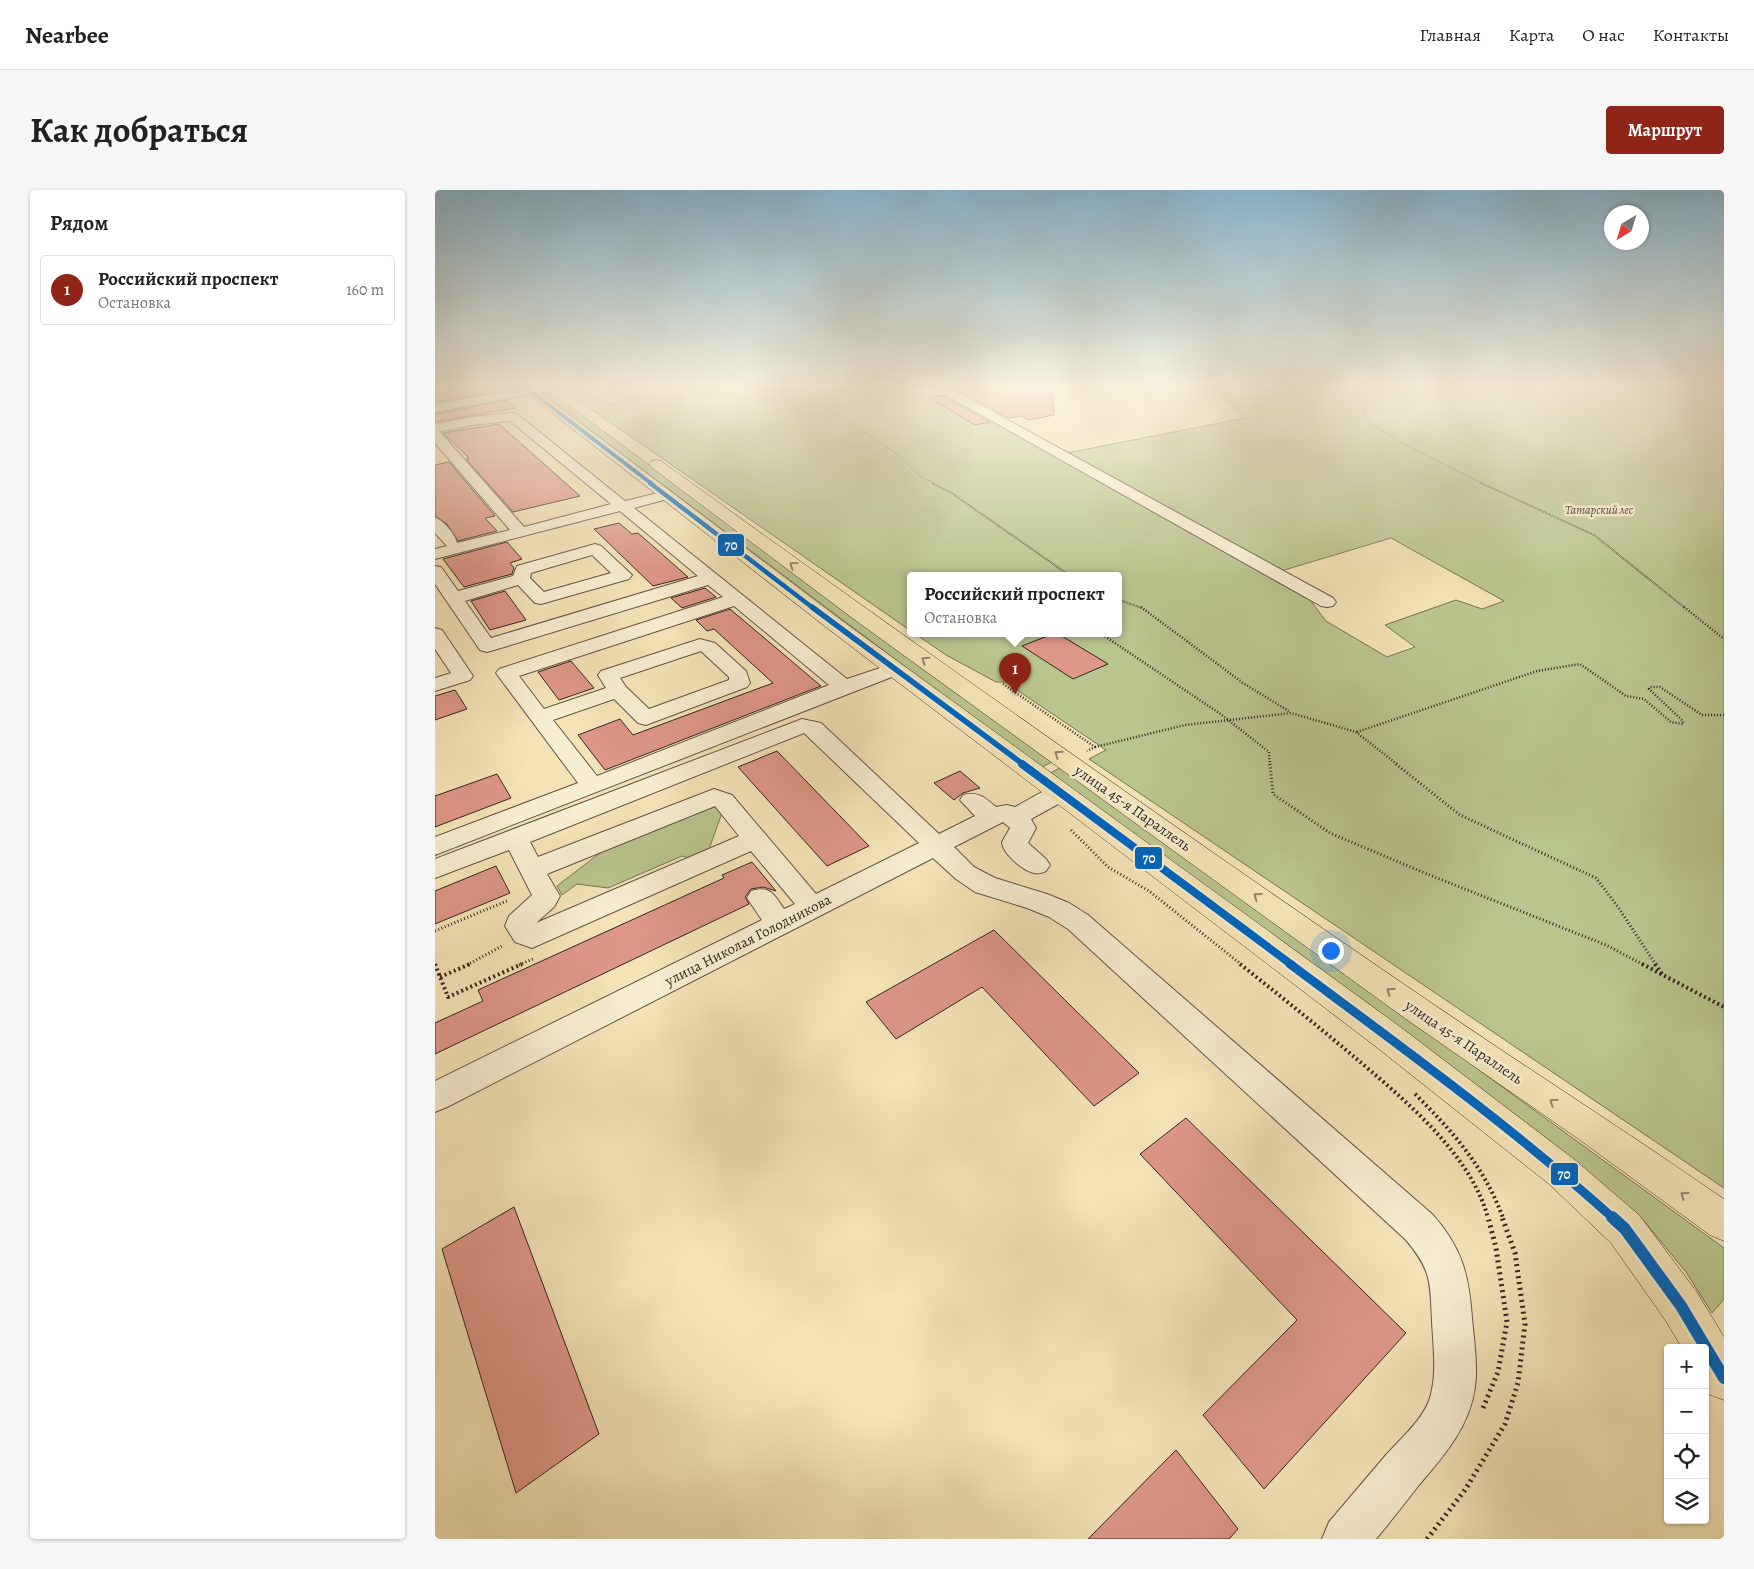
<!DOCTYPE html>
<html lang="ru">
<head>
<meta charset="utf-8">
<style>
	:root { --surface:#fff; --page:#f6f6f6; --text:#222; --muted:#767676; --line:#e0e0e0; --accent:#8f2418 }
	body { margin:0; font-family:Alegreya,serif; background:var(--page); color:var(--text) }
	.controls { position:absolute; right:15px; bottom:15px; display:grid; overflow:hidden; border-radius:5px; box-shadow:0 1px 4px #0004 }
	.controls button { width:45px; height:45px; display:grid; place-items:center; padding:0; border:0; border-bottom:1px solid var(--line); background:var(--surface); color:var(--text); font:25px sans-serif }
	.compass { position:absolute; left:1169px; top:15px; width:45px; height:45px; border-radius:50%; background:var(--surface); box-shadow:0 1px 4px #0004; rotate:218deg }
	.you { position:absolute; left:895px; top:760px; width:18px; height:18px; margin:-12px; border:4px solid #fff; border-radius:50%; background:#1a73e8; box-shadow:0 0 0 8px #1a73e833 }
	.badge { display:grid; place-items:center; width:32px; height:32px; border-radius:50%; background:var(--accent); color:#fff; font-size:16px; font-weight:700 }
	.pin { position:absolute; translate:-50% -41px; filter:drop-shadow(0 1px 2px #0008) }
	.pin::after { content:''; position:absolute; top:26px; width:18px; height:15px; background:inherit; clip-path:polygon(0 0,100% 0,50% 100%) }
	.popup { position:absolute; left:472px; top:382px; width:215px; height:65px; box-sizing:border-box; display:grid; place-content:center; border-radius:5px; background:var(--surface); filter:drop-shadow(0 1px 4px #0005); font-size:16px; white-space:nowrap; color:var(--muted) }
	.popup b { font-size:19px; color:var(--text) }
	.popup::after { content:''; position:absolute; left:50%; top:100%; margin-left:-10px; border:10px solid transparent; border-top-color:var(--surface) }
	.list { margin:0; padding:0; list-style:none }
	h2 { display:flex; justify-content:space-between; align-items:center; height:65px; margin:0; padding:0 20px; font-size:21px }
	h2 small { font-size:16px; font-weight:400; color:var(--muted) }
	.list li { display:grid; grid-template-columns:32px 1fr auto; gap:15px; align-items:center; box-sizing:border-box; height:70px; margin:0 10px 10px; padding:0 10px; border:1px solid var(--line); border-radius:5px }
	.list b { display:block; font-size:19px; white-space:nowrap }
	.list p { margin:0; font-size:16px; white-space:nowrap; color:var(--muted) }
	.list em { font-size:16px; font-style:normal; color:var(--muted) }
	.icon { flex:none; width:28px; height:28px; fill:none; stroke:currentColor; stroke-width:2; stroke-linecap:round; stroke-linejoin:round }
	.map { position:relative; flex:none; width:1289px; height:1349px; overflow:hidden; border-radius:5px }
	header { display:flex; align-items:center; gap:30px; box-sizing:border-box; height:70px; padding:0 25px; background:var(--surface); border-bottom:1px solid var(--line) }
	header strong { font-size:24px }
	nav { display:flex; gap:28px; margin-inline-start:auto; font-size:18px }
	.intro { display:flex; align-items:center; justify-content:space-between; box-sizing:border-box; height:120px; padding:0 30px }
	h1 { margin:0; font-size:35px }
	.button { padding:12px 22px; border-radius:5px; background:var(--accent); color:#fff; font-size:18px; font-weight:700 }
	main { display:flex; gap:30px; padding:0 30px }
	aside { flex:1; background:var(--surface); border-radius:5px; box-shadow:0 1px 4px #0004 }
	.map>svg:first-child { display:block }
</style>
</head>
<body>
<header>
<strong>Nearbee</strong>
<nav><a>Главная</a><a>Карта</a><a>О нас</a><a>Контакты</a></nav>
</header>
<div class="intro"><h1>Как добраться</h1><a class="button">Маршрут</a></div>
<main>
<aside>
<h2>Рядом<small></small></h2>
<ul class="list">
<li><span class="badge">1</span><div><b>Российский проспект</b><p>Остановка</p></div><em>160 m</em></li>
</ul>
</aside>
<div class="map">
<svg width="1289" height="1349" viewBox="0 0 1289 1349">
	<rect width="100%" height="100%" fill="#f3e3b6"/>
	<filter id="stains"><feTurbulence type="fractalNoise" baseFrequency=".004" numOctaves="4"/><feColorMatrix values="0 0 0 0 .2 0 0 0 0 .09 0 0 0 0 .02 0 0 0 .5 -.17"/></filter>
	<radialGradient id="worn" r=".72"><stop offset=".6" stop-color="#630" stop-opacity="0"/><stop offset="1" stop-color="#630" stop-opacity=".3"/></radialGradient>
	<g fill="#bac48e" stroke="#767457">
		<path d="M197 196H382L399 198 488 196 480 197 485 202 511 204 659 286 875 410 891 431 952 467 980 457 950 435 1021 410 1047 419 1069 411 956 348 846 381 632 263 810 228 776 196H1289V998L654 569 671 560 570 492H561L511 465 479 443H684V385H476V441L133 203 148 199 172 214 213 204Z"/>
		<path d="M112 200 619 571 605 578 103 201Z"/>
		<path d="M627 577 1289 1058V1109L1277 1123 1251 1082 1209 1031 1182 1008 613 584Z"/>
		<path d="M278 613 287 623 273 662 258 669 247 666 173 698 142 694 127 705 122 696 174 656Z"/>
	</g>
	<g fill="#de9687" stroke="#332520">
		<path d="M31 196H55L62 202 0 212V202Z"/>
		<path d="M480 196H616L619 225 593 230 586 226 574 228 519 198Z"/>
		<path d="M500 206 510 207 555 232 540 235 495 208 502 207Z"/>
		<path d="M72 210 81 218 0 232V224Z"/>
		<path d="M64 234 108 273 145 306 78 322 31 269 34 268 8 243Z"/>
		<path d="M14 272 60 326 50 328 62 341 23 351 12 334 0 326V275Z"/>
		<path d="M184 333 197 344 203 343 253 387 218 396 159 339Z"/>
		<path d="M72 352 87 369 75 373 79 378 77 384 29 397 8 369Z"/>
		<path d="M270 398 281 407 247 418 236 408Z"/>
		<path d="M70 401 91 430 55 440 36 411Z"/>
		<path d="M295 419 386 496 170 580 143 545 185 529 198 545 338 493 279 439 272 441 261 430Z"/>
		<path d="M620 443H622L673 474 638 489 587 456Z"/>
		<path d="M136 471 159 498 124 510 103 482Z"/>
		<path d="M20 500 32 519 0 530V506Z"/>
		<path d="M342 561 434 656 392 676 303 577Z"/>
		<path d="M525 581 545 598 528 603 519 610 499 593Z"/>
		<path d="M62 584 76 608 0 637V606Z"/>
		<path d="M317 672 341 701 328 697 316 699 310 707 314 714 310 716 0 864V833L48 811 43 800 289 688 287 685Z"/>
		<path d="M61 676 75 703 0 734V701Z"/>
		<path d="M559 740 704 883 659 916 547 797 461 849 431 812Z"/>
		<path d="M751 928 971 1143 829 1299 768 1225 862 1130 705 964Z"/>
		<path d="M79 1017 164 1244 81 1303 7 1059Z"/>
		<path d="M741 1260 803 1339 794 1349H653Z"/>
	</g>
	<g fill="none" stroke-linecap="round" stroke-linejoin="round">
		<defs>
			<g id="minor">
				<path d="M0 196H16L14 198 0 200Z"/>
				<path d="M106 196H129L123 199 0 222V214Z"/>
				<path d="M394 196H458L518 200 898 408 901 412 898 416 892 417 886 416 511 205 400 199Z"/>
				<path d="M78 223 82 224 190 311 231 301 236 302 238 305 236 308 199 318 412 489 460 473 467 475 470 479 467 483 0 665V647L143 593 61 483 64 479 288 407 273 395 59 460 52 462 45 460 0 394V376L6 377 23 401 78 386 82 376 160 354 166 356 197 385 194 389 106 414 100 413 83 395 30 411 56 448 263 386 185 321 0 369V359L12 356 0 343V328C9 330 21 346 22 353L75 340 0 253V234L38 227ZM75 231 176 314 89 337 5 242H2L38 235ZM157 365 176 383 109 402 95 388 96 383ZM299 416 394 495 162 586 118 530 179 509 203 533 211 535 312 497 315 493 311 481 280 453 265 449 166 481 163 485 171 498 109 519 84 486ZM266 461 294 487V490L214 519 191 497 185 488Z"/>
				<path d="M0 438 7 440 38 486 35 490 0 501V488L16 483 0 459Z"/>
				<path d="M367 529 386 533 504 644 540 626 525 610 528 605C543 601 550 608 561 617L572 615 580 617C596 609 616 593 634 598L638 603 634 608 596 629 601 638 593 653 611 669 615 675 611 681C607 683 603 684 599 683 588 681 567 663 567 652L575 638 568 632 519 657 539 677 560 688 612 704 634 713 653 725 997 1024C1027 1057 1034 1085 1037 1128 1039 1151 1043 1174 1040 1197 1035 1236 1009 1266 984 1295 970 1313 956 1331 941 1349H887L894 1332C913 1310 932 1287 951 1265 967 1247 991 1227 996 1204 1002 1180 998 1155 997 1131 995 1092 997 1081 971 1050L633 739 614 727 592 718 540 702 521 689 498 668 12 917 0 922V891L327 730 312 708 316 701C336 695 339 705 349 719L360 714 316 661 97 758 80 752 70 736 74 726 97 705 74 660 0 688V669ZM369 543 484 653 381 704 297 605 279 599 103 667 95 652ZM280 616 304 646 101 733 119 717 125 706 112 684Z"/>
			</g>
			<g id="major">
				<path d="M83 196H96L406 430 964 836 1140 970 1204 1025 1261 1101 1289 1147V1210L1273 1204 1270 1198V1158H1247L1231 1131 1176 1053 1114 994 940 856 392 438Z"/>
				<path d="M221 270 226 271C479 454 734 634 992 810 1090 877 1191 941 1289 1009V1051L1275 1045 1145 950 971 829 420 430 216 277 214 274 216 271Z"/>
			</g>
		</defs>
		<use href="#minor" stroke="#635446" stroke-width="2"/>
		<use href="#major" stroke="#332520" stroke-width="1"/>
		<g stroke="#332520" stroke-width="1" stroke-dasharray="0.5 1" stroke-linecap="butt">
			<path d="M321 196 394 218 466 267 485 286 500 294"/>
			<path d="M904 196 931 212 929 230 974 257 1048 294"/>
			<path d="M139 200 146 199 142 196"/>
		</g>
		<g stroke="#332520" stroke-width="2" stroke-dasharray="0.5 1" stroke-linecap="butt">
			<path d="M497 293 518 304 634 385"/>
			<path d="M1046 293 1159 345 1250 418"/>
			<path d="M684 410 707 418"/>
		</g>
		<g stroke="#332520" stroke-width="2.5" stroke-dasharray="1 2" stroke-linecap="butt">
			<path d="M706 417 808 493 855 522"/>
			<path d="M1249 417 1289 449"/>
			<path d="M665 443 787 525 834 562 835 575"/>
			<path d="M568 494 660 557 652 561"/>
			<path d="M922 542 1102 481 1145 474 1191 506 1209 509 1236 532 1248 534V531L1214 499 1215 497H1225L1267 525H1289"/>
			<path d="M660 557 750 535 856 523 921 542 963 575"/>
		</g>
		<g stroke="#332520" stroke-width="3" stroke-dasharray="1 2.5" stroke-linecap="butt">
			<path d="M835 574 838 604 895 643 992 684 1171 755 1209 775"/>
			<path d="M961 574 1025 625 1161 688 1183 717 1221 775"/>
			<path d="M636 640 673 677 714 701 807 775"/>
			<path d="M0 741 74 710"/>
			<path d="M32 775 69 755"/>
			<path d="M84 775 98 769"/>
		</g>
		<g stroke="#332520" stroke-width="4" stroke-dasharray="2 3" stroke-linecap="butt">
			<path d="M0 774 13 807 87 774"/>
			<path d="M805 774C843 804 880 834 917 865 966 907 1036 963 1053 1028"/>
			<path d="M1207 774 1289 817"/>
			<path d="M1220 774 1227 784"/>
			<path d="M5 787 35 774"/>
			<path d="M980 904C1018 942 1049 976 1068 1028"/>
		</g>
		<g stroke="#332520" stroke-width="5" stroke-dasharray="2 4" stroke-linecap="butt">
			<path d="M1048 1218 1063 1182 1072 1132 1061 1058 1053 1027"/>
			<path d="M992 1349 1030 1300 1070 1234 1083 1193 1090 1134 1080 1063 1067 1027"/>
		</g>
		<use href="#minor" fill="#f7edd0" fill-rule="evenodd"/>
		<use href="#major" fill="#f3e3b6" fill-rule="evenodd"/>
		<defs>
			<path id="bus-1-far5" d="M89 196 217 294"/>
			<path id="bus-1-far4" d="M215 293 378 418"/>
			<path id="bus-1-far3" d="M377 417 589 575"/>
			<path id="bus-1-far2" d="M587 574 857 775"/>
			<path id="bus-1-far1" d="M855 774C965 856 1077 937 1178 1028"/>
			<path id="bus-1" d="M1177 1027 1190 1039 1246 1116 1289 1188"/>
		</defs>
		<use href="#bus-1-far5" stroke="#f7edd0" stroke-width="5.5"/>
		<use href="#bus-1-far4" stroke="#f7edd0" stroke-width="7"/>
		<use href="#bus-1-far3" stroke="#f7edd0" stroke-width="9"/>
		<use href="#bus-1-far2" stroke="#f7edd0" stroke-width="11"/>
		<use href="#bus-1-far1" stroke="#f7edd0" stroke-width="13"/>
		<use href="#bus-1" stroke="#f7edd0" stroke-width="16"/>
		<use href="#bus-1-far5" stroke="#0065bd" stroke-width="4"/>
		<use href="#bus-1-far4" stroke="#0065bd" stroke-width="4.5"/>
		<use href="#bus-1-far3" stroke="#0065bd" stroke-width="5.5"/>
		<use href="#bus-1-far2" stroke="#0065bd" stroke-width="8"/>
		<use href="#bus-1-far1" stroke="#0065bd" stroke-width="9"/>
		<use href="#bus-1" stroke="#0065bd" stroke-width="12"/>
	</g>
	<defs><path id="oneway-chevron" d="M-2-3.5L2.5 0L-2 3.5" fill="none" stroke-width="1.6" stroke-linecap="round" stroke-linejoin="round" transform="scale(1.25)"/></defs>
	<g stroke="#93846b">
		<use href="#oneway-chevron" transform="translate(358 375) rotate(-144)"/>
		<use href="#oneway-chevron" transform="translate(490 470) rotate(-145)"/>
		<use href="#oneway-chevron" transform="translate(623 564) rotate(-145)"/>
		<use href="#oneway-chevron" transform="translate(822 706) rotate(-144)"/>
		<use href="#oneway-chevron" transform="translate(955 801) rotate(-144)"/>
		<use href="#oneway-chevron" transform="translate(1118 912) rotate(-146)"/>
		<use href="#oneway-chevron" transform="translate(1249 1005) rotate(-144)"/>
	</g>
	<linearGradient id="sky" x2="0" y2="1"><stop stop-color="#89b8d2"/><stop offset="0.51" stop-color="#faf2de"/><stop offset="1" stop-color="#faf2de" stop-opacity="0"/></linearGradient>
	<rect width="1289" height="384" fill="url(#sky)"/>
	<g text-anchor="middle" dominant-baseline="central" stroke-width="5" stroke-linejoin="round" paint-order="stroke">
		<g font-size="12" font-style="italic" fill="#554d3c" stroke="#f7edd0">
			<text x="1164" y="320">Татарский лес</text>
		</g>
		<g font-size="15" fill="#332520" stroke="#f7edd0">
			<text transform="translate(698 618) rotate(35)">улица 45-я Параллель</text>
			<text transform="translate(313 750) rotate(-27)">улица Николая Голодникова</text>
			<text transform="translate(1029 852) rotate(34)">улица 45-я Параллель</text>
		</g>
	</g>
	<g stroke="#f7edd0" stroke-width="2">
		<rect x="282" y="343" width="28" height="24" rx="5" fill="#0065bd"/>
		<rect x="699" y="656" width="29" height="24" rx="5" fill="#0065bd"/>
		<rect x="1115" y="972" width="29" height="24" rx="5" fill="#0065bd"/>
	</g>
	<g font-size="14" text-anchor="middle" font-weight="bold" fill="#fff">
		<text x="296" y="360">70</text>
		<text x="714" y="673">70</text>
		<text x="1129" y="989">70</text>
	</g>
	<rect width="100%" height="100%" filter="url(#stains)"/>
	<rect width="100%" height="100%" fill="url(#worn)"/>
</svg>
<div class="controls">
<button>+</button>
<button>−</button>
<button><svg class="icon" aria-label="locate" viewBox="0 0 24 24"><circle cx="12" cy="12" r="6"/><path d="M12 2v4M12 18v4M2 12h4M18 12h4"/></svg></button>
<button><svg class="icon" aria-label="layers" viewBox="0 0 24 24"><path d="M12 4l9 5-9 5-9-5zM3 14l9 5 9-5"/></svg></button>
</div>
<svg class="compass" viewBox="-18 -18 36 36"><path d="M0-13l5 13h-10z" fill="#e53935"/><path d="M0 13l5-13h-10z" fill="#767676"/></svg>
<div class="you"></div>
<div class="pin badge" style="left:580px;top:504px">1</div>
<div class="popup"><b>Российский проспект</b>Остановка</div>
</div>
</main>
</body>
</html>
